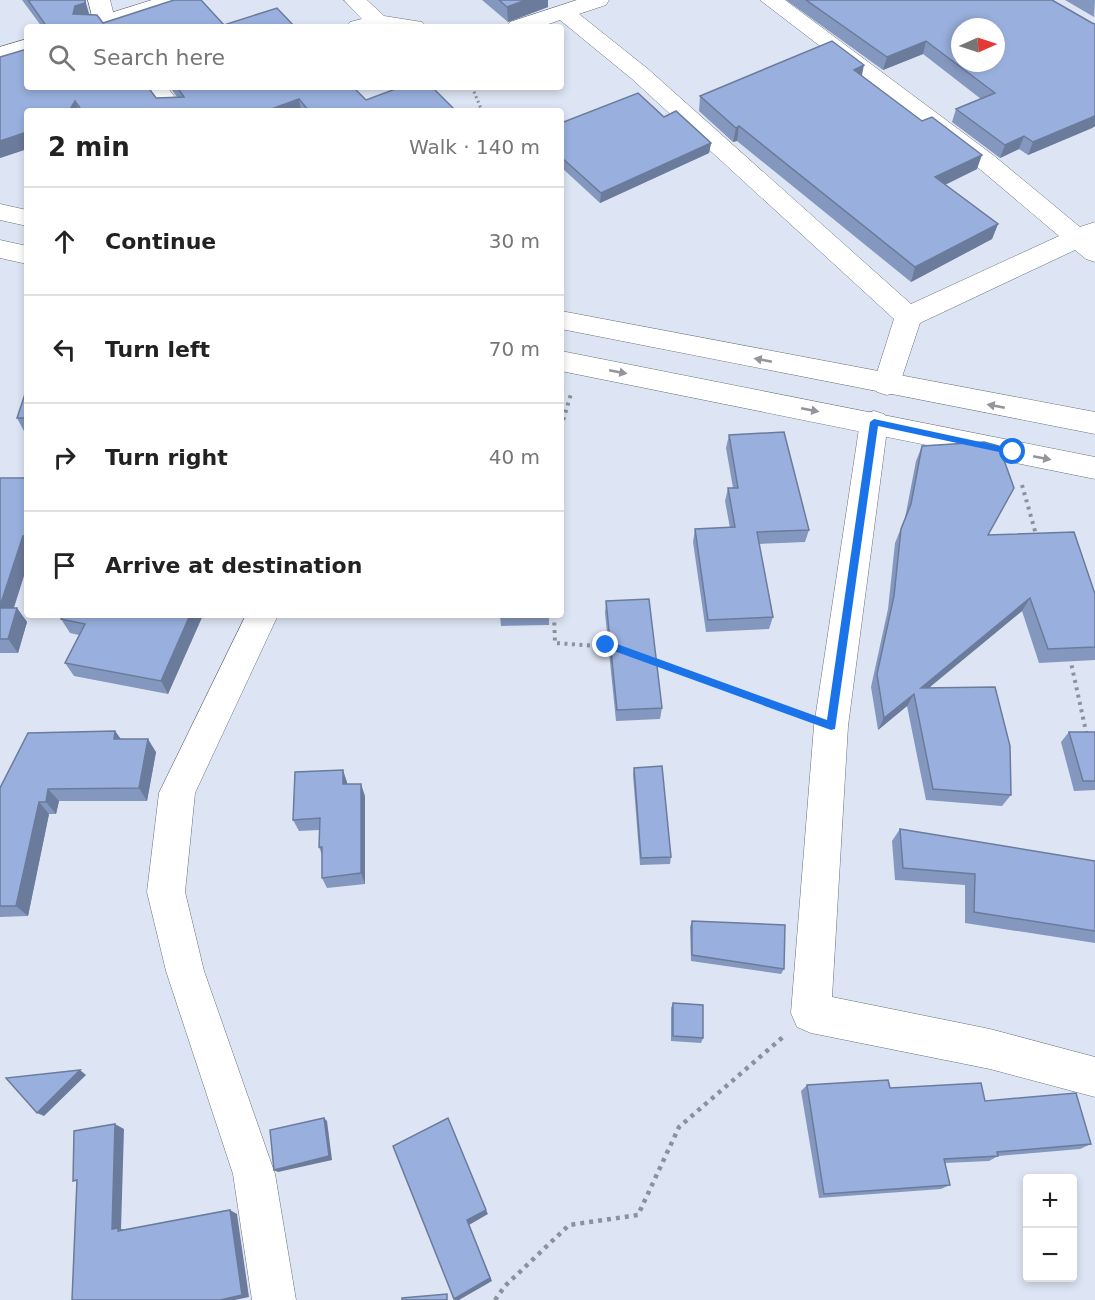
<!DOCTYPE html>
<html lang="en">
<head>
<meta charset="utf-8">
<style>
	:root { --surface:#fff; --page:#f2f2f2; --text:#222; --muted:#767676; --line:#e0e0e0 }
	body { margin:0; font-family:"DejaVu Sans",sans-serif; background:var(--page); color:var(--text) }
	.controls { position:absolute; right:18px; bottom:18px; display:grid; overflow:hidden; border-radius:6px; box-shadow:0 3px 9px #0003 }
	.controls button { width:54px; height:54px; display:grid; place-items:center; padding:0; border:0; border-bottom:2px solid var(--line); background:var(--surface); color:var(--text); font:30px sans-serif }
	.compass { position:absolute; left:951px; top:18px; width:54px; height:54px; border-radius:50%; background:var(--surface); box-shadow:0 3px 9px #0003; rotate:87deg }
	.stop { position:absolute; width:18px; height:18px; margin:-14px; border:4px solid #1a73e8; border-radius:50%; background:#fff }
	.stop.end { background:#1a73e8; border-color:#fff; box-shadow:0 2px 6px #0008 }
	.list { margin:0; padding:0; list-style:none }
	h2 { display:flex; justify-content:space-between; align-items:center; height:78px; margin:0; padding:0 24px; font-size:26px }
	h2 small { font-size:20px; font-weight:400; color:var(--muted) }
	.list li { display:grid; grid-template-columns:39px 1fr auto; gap:18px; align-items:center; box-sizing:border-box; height:108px; padding:0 24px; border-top:2px solid var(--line) }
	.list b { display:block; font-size:22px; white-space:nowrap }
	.list em { font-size:20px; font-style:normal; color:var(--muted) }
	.icon { flex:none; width:33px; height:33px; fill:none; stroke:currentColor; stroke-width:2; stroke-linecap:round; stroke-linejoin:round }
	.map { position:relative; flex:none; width:1095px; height:1300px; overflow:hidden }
	.search { position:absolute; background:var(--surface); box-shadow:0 3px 9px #0003; left:24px; top:24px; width:540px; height:66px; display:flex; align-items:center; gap:15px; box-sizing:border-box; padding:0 21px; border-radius:6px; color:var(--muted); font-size:22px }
	.panel { position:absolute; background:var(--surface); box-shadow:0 3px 9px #0003; left:24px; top:108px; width:540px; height:510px; border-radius:6px }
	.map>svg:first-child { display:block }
</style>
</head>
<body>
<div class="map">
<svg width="1095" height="1300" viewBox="0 0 1095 1300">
	<rect width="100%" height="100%" fill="#dde5f4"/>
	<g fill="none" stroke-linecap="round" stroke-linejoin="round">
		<defs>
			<g id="street">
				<path d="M88 0H110L117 27H95Z"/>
				<path d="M344 0H367L384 16 422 22 425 27H347L350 22 362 19Z"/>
				<path d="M577 0H609L606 5 579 14 648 69 911 304 1059 236 975 165 760 0H785L993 155 1080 227 1095 222V262L1086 259 1075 250 920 323 897 392 887 395 877 392 873 385 894 319 632 79 560 20 540 27H507L510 22Z"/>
				<path d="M143 87H167L186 111H162Z"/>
				<path d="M874 411 884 414 888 422 848 726 832 997 990 1029 1095 1057V1097L990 1069 811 1033 797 1027 791 1013 814 726 860 422 864 414Z"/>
				<path d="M246 615H278L195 793 185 892 204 971 275 1174 296 1300H252L233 1174 166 971 147 892 159 793Z"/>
			</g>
			<g id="secondary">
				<path d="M152 0H185L182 5 112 27H79L82 22Z"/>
				<path d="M27 39V53L0 61V47Z"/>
				<path d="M0 204 27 210V226L0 220Z"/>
				<path d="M0 240 27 246V264L0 258Z"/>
				<path d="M561 311 1095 412V434L561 329Z"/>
				<path d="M561 351 1095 457V479L561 371Z"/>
			</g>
		</defs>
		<use href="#street" stroke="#69707d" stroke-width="1"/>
		<use href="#secondary" stroke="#69707d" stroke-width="1"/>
		<path stroke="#8c929d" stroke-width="3" stroke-dasharray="2 3" stroke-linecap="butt" d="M472 87 482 111"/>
		<g stroke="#8c929d" stroke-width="4" stroke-dasharray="3 4.5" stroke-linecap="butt">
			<path d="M561 427 571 394"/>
			<path d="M1022 485 1037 538"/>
			<path d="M554 615 555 643 613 647"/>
			<path d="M1070 658 1087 736"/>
			<path d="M654 662 796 713"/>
		</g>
		<path stroke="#8c929d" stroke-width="4.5" stroke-dasharray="4 5" stroke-linecap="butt" d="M495 1300 505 1286 569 1225 638 1215 679 1127 783 1037"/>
		<use href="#street" fill="#fff" fill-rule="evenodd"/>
		<use href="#secondary" fill="#fff" fill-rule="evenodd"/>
	</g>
	<g fill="#8497bf">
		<path d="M22 0H85L89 15 103 23 295 27H42Z"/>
		<path d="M482 0H548V7L508 22Z"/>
		<path d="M786 0H1052L1092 23 1095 24V126L1092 128 1028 155 1019 149 1000 158 952 122 956 109 981 99 923 54 883 70Z"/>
		<path d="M1065 0H1095L1094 17Z"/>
		<path d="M0 57 156 98 177 97 170 87H353L366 100 456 111H27V149L0 158Z"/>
		<path d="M862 76 977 169 945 185 998 224 992 239 911 282 737 141 733 142 699 111 700 96Z"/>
		<path d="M664 117 711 143 709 153 600 203 561 167V123Z"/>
		<path d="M27 388V433H25L17 418Z"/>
		<path d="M729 435 809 530 805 542 759 544 773 617 769 629 706 632 693 542 695 529 730 528 725 501 728 488H733L726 448Z"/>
		<path d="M922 446 988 535 1095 594V660L1039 663 1022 611 930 687 1011 795 1002 806 926 800 907 706 878 730 871 687 888 609 895 543 905 518 916 461Z"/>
		<path d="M0 478H27V566L14 608H17L27 622 18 653H0Z"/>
		<path d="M606 601 662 708 660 719 616 721 605 613Z"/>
		<path d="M203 615 168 694 74 676 65 663 79 635 70 633 61 619Z"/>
		<path d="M500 615H549V625L501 626Z"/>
		<path d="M115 731 121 739 156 752 147 801H59L56 814H49L28 916 0 917V788Z"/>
		<path d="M1069 732H1095V790L1074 791 1061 742Z"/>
		<path d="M634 768 671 857 670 864 640 865 633 775Z"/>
		<path d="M347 782V784L365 796V884L327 888 322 878V855L319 847V830L299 831 293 820Z"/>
		<path d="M900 829 1095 861V943L965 923V885L895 880 892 841Z"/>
		<path d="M692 921 784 969 781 974 691 961 690 927Z"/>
		<path d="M673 1003 703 1038 701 1043 671 1041V1008Z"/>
		<path d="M807 1085 890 1088 985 1101 1091 1144 1080 1149 998 1156 989 1161 945 1163 950 1185 941 1189 819 1198 801 1091Z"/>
	</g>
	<g fill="#6b7b9b">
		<path d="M85 0 90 17 73 14 75 6Z"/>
		<path d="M526 0H548V7L508 22 507 7Z"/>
		<path d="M926 41 923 54 883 70 887 57Z"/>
		<path d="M864 65 861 80 854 70Z"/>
		<path d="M299 99 301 111H266Z"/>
		<path d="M75 101 79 111H69Z"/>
		<path d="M1095 116V126L1092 128 1028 155 1033 142Z"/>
		<path d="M739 126 737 141 733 142 736 128Z"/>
		<path d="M27 132V149L0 158V141Z"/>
		<path d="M1024 136 1019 149 1000 158 1005 145Z"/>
		<path d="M711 143 709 153 600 203 601 193Z"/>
		<path d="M982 155 977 169 930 192 935 177Z"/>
		<path d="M998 224 992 239 911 282 915 267Z"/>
		<path d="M23 536 27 542V566L9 622 0 609V606Z"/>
		<path d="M1030 598 1022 611 914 700 921 688Z"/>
		<path d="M17 608 27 622 18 653 8 639Z"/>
		<path d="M190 615H203L168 694 161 681Z"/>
		<path d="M914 694 907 706 878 730 884 718Z"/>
		<path d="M115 731 124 744 114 739Z"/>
		<path d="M148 739 156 752 147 801 139 788Z"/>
		<path d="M343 770 347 782V797L343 784Z"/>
		<path d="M361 784 365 796V884L361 873Z"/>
		<path d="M48 789 59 801 56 814 46 802Z"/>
		<path d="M39 802 49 814 28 916 16 906Z"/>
		<path d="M80 1070 86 1075 44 1116 37 1113Z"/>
		<path d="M324 1118 327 1121 332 1160 278 1172 274 1170Z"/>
		<path d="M115 1124 124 1129 121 1229 128 1231 112 1229Z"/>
		<path d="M230 1210 237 1214 249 1297 235 1300H220Z"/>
		<path d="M486 1210 488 1214 469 1225 492 1281 459 1300H455L454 1299 467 1220Z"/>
	</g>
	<g fill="#99b0de" stroke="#6b7b9b" stroke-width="1.5" fill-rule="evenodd">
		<path d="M28 0H85V3L75 6 73 14 97 15 103 23 174 0H201L224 25 277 8 295 27H47Z"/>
		<path d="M499 0H526L507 7Z"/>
		<path d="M806 0H1052L1092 23 1095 24V116L1033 142 1024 136 1005 145 956 109 995 93 926 41 887 57ZM960 27H996V63H960Z"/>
		<path d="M832 41 864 65 854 70 922 121 932 117 982 155 935 177 998 224 915 267 739 126 736 128 700 96Z"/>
		<path d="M27 49V87H148L156 98 184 97 177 87H353L366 100 401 87H432L456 111H309L299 99 266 111H82L75 101 69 111H27V132L0 141V57Z"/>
		<path d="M638 93 664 117 676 111 711 143 601 193 561 157V123Z"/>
		<path d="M27 388V418H17Z"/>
		<path d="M784 432 809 530 757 532 773 617 708 620 695 529 735 527 728 488H738L729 435Z"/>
		<path d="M984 442 999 446 1014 488 988 535 1074 532 1095 594V647L1048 649 1030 598 921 688 995 687 1010 746 1011 795 933 789 914 694 884 718 877 674 894 596 901 529 911 504 922 446Z"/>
		<path d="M0 478H27V537L23 536 0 606Z"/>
		<path d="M649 599 662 708 617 710 606 601Z"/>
		<path d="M0 608H17L8 639H0Z"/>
		<path d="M63 615H190L161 681 65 663 85 624 61 619Z"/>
		<path d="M115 731 114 739H148L139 788 48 789 46 802H39L16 906H0V788L28 733Z"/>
		<path d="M1069 732H1095V781H1083Z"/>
		<path d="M662 766 671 857 641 858 634 768Z"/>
		<path d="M343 770V784H361V873L322 878V847H319L320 818 293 820 295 772Z"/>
		<path d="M900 829 1095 861V931L974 912 975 874 903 868Z"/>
		<path d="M692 921 785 925 784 969 692 955Z"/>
		<path d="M673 1003 703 1005V1038L673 1036Z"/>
		<path d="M80 1070 37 1113 6 1078Z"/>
		<path d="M888 1080 890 1088 981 1083 985 1101 1076 1093 1091 1144 997 1152 998 1156 944 1159 950 1185 824 1194 807 1085Z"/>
		<path d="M324 1118 329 1156 274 1170 270 1130Z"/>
		<path d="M448 1118 486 1210 467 1220 490 1278 454 1299 393 1146Z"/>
		<path d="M115 1124 112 1229 118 1228V1231L230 1210 242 1295 220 1300H72L77 1180 73 1181 74 1131Z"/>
		<path d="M447 1294V1300H402V1298Z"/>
	</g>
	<defs><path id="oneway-solid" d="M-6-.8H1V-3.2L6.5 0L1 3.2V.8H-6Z" transform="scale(1.5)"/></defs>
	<g fill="#949598">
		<use href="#oneway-solid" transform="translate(763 360) rotate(-169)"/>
		<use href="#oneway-solid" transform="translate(618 372) rotate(11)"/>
		<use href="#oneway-solid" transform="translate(996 406) rotate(-169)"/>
		<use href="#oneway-solid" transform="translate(810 410) rotate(11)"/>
		<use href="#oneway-solid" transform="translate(1042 458) rotate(11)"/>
	</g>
	<path fill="#1a73e8" d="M874 419 1013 449 1017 452 1013 455 878 426 835 729 831 730 603 647V642L606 640 827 720 870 422Z"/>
</svg>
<div class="controls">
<button>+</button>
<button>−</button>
</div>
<svg class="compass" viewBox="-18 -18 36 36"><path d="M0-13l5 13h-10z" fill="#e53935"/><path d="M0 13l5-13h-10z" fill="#767676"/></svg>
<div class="stop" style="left:1013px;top:452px"></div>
<div class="stop end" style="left:606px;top:645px"></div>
<div class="search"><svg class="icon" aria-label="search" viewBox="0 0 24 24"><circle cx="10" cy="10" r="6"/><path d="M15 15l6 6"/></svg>Search here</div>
<section class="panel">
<h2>2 min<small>Walk · 140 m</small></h2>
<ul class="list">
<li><svg class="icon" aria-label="ahead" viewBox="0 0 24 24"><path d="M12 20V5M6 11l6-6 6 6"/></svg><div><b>Continue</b></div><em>30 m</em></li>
<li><svg class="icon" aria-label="left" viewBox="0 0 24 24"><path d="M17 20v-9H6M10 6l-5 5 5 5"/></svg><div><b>Turn left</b></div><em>70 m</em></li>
<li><svg class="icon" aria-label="right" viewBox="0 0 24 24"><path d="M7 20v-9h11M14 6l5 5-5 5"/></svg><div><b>Turn right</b></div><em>40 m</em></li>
<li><svg class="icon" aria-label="arrive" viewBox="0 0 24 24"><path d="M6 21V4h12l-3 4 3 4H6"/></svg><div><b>Arrive at destination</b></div></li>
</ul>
</section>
</div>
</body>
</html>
